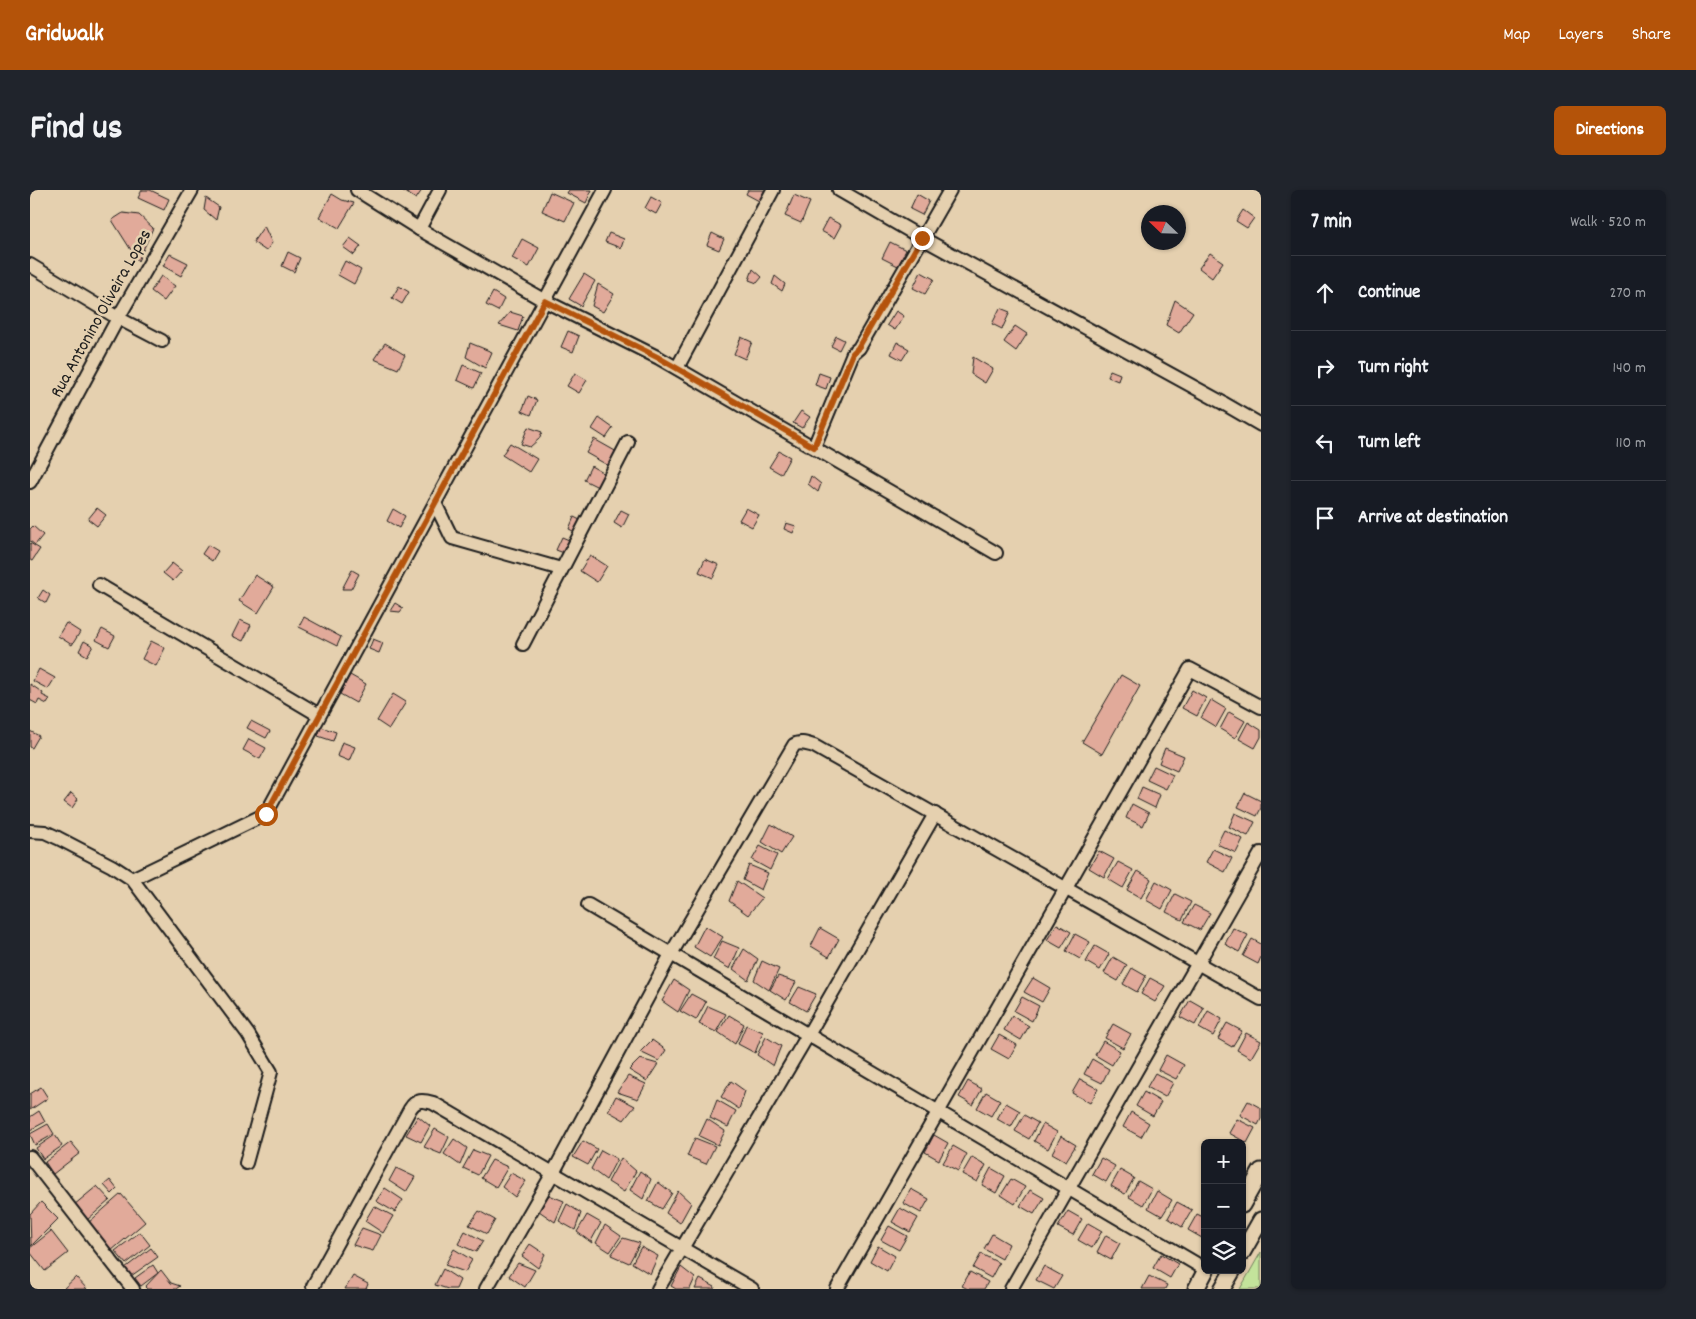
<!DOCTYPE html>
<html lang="en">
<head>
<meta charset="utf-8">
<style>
	:root { --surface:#171b24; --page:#20242c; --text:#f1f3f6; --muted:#9ea1a6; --line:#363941; --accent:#b45309 }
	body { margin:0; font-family:Dekko,sans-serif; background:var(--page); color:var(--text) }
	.controls { position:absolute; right:15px; bottom:15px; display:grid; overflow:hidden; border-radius:8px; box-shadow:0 1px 4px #0004 }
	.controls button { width:45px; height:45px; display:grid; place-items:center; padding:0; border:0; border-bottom:1px solid var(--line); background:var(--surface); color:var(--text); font:25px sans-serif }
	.compass { position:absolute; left:1111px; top:15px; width:45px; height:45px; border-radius:50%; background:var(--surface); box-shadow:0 1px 4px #0004; rotate:293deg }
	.stop { position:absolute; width:15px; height:15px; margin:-11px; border:4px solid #b45309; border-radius:50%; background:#fff }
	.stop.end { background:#b45309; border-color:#fff; box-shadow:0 1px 5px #0008 }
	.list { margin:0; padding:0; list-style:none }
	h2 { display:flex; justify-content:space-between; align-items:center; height:65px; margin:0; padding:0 20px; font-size:21px }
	h2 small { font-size:16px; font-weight:400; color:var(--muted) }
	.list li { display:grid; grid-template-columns:32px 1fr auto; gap:15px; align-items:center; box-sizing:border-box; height:75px; padding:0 20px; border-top:1px solid var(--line) }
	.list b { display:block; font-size:19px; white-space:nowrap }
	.list em { font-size:16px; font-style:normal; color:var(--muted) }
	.icon { flex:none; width:28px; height:28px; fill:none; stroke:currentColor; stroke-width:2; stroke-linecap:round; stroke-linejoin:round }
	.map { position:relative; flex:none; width:1231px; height:1099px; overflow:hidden; border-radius:8px }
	header { display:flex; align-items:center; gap:30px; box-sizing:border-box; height:70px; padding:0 25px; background:var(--accent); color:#fff }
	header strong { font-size:24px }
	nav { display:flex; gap:28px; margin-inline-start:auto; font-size:18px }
	.intro { display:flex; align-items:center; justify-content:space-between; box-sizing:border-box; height:120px; padding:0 30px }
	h1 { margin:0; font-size:35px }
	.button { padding:12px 22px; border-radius:8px; background:var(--accent); color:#fff; font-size:18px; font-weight:700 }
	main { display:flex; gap:30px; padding:0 30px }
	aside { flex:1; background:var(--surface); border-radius:8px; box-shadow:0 1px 4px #0004 }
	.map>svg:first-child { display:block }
</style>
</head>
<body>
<header>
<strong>Gridwalk</strong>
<nav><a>Map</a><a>Layers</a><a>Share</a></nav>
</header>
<div class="intro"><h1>Find us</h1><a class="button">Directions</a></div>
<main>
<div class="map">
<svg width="1231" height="1099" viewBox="0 0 1231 1099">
	<rect width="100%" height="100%" fill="#e5d0af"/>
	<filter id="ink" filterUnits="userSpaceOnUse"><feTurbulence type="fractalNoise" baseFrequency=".02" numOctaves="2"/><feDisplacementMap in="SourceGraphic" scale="10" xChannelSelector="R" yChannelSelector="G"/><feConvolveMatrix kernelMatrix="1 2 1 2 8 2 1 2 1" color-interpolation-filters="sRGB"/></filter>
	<g filter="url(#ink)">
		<path fill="#c3e39b" stroke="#70805c" d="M1231 1062V1099H1210Z"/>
		<g fill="#e1aa9a" stroke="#1c1c1c">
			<path d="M112 0H120L139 9 134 20 108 8Z"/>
			<path d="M372 0H392L386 9Z"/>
			<path d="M539 0H562L556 13 537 3Z"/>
			<path d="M718 0H735L729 11 716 4Z"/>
			<path d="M520 2 544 13 535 31 512 21Z"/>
			<path d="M302 4 312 10 324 13 309 38 289 27Z"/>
			<path d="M887 4 899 11 892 25 880 19Z"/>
			<path d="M764 5 780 12 771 33 755 26Z"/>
			<path d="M621 7 632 13 626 24 615 18Z"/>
			<path d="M176 8 189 17 186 30 174 20Z"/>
			<path d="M1213 20 1224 28 1217 38 1206 31Z"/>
			<path d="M93 23 109 25 123 38 108 71 82 30Z"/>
			<path d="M798 28 811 35 804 48 791 41Z"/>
			<path d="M234 36 242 53 236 61 223 52Z"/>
			<path d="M579 43 594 49 591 58 575 52Z"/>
			<path d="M682 43 694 49 689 60 677 55Z"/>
			<path d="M320 48 331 56 324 65 313 57Z"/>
			<path d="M492 49 509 58 499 77 482 68Z"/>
			<path d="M860 52 876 60 868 76 852 68Z"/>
			<path d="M258 62 270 68 264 82 252 76Z"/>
			<path d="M1180 63 1193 72 1182 88 1169 78Z"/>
			<path d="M140 64 158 73 151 86 133 76Z"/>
			<path d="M315 71 331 80 324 94 308 85Z"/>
			<path d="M723 79 732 87 727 93 719 90Z"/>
			<path d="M891 82 904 89 895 104 883 98Z"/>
			<path d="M554 84 565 91 551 116 539 109Z"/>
			<path d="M131 86 145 96 134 111 121 101Z"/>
			<path d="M745 86 755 94 752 101 742 94Z"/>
			<path d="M568 94 584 104 573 122 562 116Z"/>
			<path d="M369 96 379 102 372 114 362 108Z"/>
			<path d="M463 102 474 109 468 121 456 115Z"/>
			<path d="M1145 110 1163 122 1149 143 1136 135Z"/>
			<path d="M970 118 980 122 972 139 962 134Z"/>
			<path d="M866 121 874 126 865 140 857 135Z"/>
			<path d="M480 122 493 126 488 141 469 135Z"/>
			<path d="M985 136 997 144 986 161 974 152Z"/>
			<path d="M538 141 549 146 543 162 531 157Z"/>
			<path d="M806 146 814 150 809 160 801 156Z"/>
			<path d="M711 147 722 152 715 169 704 164Z"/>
			<path d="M867 152 879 159 872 170 861 164Z"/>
			<path d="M355 153 375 165 368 179 344 169Z"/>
			<path d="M440 153 462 162 455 178 436 167Z"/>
			<path d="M943 167 963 179 955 193 941 184Z"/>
			<path d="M433 175 451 183 444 198 427 190Z"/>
			<path d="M1080 180 1090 184 1088 191 1078 187Z"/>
			<path d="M545 183 557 190 549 203 537 196Z"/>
			<path d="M789 183 800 187 796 199 785 195Z"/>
			<path d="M498 206 507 210 501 225 492 221Z"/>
			<path d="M771 221 780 227 772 238 763 233Z"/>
			<path d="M569 228 583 238 576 248 562 239Z"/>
			<path d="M498 237 512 242 509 249 500 257 491 254Z"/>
			<path d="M564 249 587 262 579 276 556 263Z"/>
			<path d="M480 253 507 269 499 282 472 265Z"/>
			<path d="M749 261 760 267 751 284 739 277Z"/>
			<path d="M561 276 575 284 568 297 554 290Z"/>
			<path d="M781 286 791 294 788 302 778 294Z"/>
			<path d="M67 318 76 325 67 336 58 329Z"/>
			<path d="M716 318 729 325 722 337 709 330Z"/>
			<path d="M363 319 375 326 369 338 357 331Z"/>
			<path d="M591 320 599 324 592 338 584 333Z"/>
			<path d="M544 327 552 331 547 343 539 339Z"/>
			<path d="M756 333 766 336 763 343 754 339Z"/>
			<path d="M3 336 13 345 5 355 0 351V339Z"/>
			<path d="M532 347 539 350 534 363 526 360Z"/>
			<path d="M0 353 10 359 2 371 0 370Z"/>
			<path d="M178 355 188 361 182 371 172 364Z"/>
			<path d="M560 365 577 376 567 392 550 381Z"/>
			<path d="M675 369 689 375 683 388 669 382Z"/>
			<path d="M142 373 152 381 143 391 133 383Z"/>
			<path d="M322 380 329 384 321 399H312Z"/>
			<path d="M225 385 244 397 228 423 209 411Z"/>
			<path d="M13 400 20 405 16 413 8 408Z"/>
			<path d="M365 413 373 418 370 422 360 421Z"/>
			<path d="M274 427 311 447 307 456 269 437Z"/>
			<path d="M210 430 221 435 213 451 202 446Z"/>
			<path d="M36 433 50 442 42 455 28 446Z"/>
			<path d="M72 439 85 446 79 457 66 450Z"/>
			<path d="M343 449 353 453 349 463 339 459Z"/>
			<path d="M54 451 63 456 57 466 49 461Z"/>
			<path d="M121 451 135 458 126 476 112 469Z"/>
			<path d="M9 479 25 488 18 499 3 491Z"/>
			<path d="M320 485 336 494 326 513 310 504Z"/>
			<path d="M1091 485 1110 496 1072 564 1052 552Z"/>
			<path d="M0 494 13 503 12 505 20 509 17 514 9 510 7 514 0 510Z"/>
			<path d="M1162 500 1176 508 1167 526 1152 518Z"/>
			<path d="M363 504 376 512 359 539 347 531Z"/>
			<path d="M1181 510 1196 519 1186 537 1171 528Z"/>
			<path d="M1199 522 1215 531 1205 548 1190 539Z"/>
			<path d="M221 531 240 541 236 548 217 538Z"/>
			<path d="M1218 532 1231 540V547L1225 558 1209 549Z"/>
			<path d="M291 537 306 542 303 551 288 546Z"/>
			<path d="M0 541 9 546 2 558 0 557Z"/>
			<path d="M219 549 236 558 230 569 213 560Z"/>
			<path d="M312 552 325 557 319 571 307 566Z"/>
			<path d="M1135 558 1154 566 1147 581 1129 573Z"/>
			<path d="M1124 576 1143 585 1136 599 1117 590Z"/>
			<path d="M1112 597 1130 605 1125 618 1107 609Z"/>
			<path d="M41 603 48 609 42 618 34 612Z"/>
			<path d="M1215 603 1231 611V618L1227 626 1208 617Z"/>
			<path d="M1102 614 1119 623 1113 636 1096 628Z"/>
			<path d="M1205 623 1225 632 1218 646 1199 637Z"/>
			<path d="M741 634 762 647 751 664 732 652Z"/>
			<path d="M1194 640 1213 649 1206 663 1187 654Z"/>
			<path d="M730 656 747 665 740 680 722 670Z"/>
			<path d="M1183 659 1202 668 1195 682 1176 672Z"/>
			<path d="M1069 661 1084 669 1074 687 1059 678Z"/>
			<path d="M1088 672 1103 680 1093 698 1078 689Z"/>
			<path d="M719 675 738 683 731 700 713 690Z"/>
			<path d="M1108 681 1121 689 1111 708 1097 700Z"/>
			<path d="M707 691 732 708 718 725 699 711Z"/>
			<path d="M1126 691 1142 700 1132 719 1116 710Z"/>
			<path d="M1145 704 1161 712 1152 730 1136 722Z"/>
			<path d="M1164 715 1180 723 1170 740 1154 732Z"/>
			<path d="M1027 734 1041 742 1031 758 1017 750Z"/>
			<path d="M675 736 693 747 680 767 664 757Z"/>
			<path d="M790 738 809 749 799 767 781 756Z"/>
			<path d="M1203 738 1218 745 1209 762 1195 754Z"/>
			<path d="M1045 744 1060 752 1050 769 1036 761Z"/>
			<path d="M1222 749 1231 754V767L1228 774 1213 766Z"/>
			<path d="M692 751 709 758 700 779 683 769Z"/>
			<path d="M1065 756 1079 764 1070 780 1056 772Z"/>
			<path d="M714 759 728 769 718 790 703 779Z"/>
			<path d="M1083 767 1097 775 1088 791 1074 783Z"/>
			<path d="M732 771 749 779 739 800 724 790Z"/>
			<path d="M1102 778 1116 786 1107 802 1093 794Z"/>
			<path d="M748 786 766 792 756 810 740 800Z"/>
			<path d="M1003 788 1020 798 1012 812 994 802Z"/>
			<path d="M1120 788 1135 796 1125 812 1111 804Z"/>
			<path d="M644 790 659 800 648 822 632 811Z"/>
			<path d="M769 797 786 804 776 821 760 812Z"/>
			<path d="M661 804 676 812 666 830 650 821Z"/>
			<path d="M992 807 1009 816 1002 831 984 821Z"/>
			<path d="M1160 810 1174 818 1165 835 1150 827Z"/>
			<path d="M678 816 696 824 686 842 669 834Z"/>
			<path d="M1178 821 1192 829 1183 846 1169 838Z"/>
			<path d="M699 825 714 834 705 854 688 842Z"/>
			<path d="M982 826 999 836 991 850 974 840Z"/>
			<path d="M1197 833 1212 841 1202 857 1188 849Z"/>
			<path d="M1083 834 1101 844 1093 858 1075 848Z"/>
			<path d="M716 835 733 842 725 863 708 854Z"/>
			<path d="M1216 843 1231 851 1221 868 1207 860Z"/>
			<path d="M969 845 987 855 979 869 961 859Z"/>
			<path d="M736 847 751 856 743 876 727 865Z"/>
			<path d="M622 850 636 860 629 871 610 862Z"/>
			<path d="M1073 851 1090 861 1082 875 1065 865Z"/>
			<path d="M1136 865 1154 875 1146 889 1128 880Z"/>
			<path d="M610 869 628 874 617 891 599 880Z"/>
			<path d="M1062 869 1079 879 1072 893 1054 884Z"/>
			<path d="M1125 883 1143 893 1135 907 1117 897Z"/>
			<path d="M598 886 616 894 608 909 587 902Z"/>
			<path d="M1050 889 1068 899 1060 913 1042 903Z"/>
			<path d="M701 891 715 901 709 919 691 907Z"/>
			<path d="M938 891 952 899 943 915 929 907Z"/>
			<path d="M11 897 18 908 0 920V904Z"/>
			<path d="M956 902 970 910 961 926 947 918Z"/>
			<path d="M1114 902 1131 912 1123 926 1106 916Z"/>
			<path d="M586 906 605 916 594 930 578 921Z"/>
			<path d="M687 910 706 921 698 937 680 928Z"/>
			<path d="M1218 911 1231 918V929L1228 935 1210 925Z"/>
			<path d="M976 913 990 921 981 937 967 929Z"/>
			<path d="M9 921 15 932 0 940V927Z"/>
			<path d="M1101 922 1119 933 1111 947 1093 937Z"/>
			<path d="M994 925 1008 933 999 949 985 941Z"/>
			<path d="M388 926 400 936 391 952 376 945Z"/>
			<path d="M677 929 695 941 688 955 669 946Z"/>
			<path d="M1207 929 1225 938 1217 953 1199 943Z"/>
			<path d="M18 934 24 944 5 955 0 944Z"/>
			<path d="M1013 934 1027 942 1018 959 1004 951Z"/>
			<path d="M405 939 419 947 411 964 394 957Z"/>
			<path d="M25 945 32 956 13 969 6 958Z"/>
			<path d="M904 945 918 953 909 970 895 962Z"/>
			<path d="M1031 946 1046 955 1036 971 1022 963Z"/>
			<path d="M665 948 685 956 676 974 657 966Z"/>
			<path d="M424 949 437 958 430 975 414 964Z"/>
			<path d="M553 951 567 959 558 975 543 967Z"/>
			<path d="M41 952 50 963 23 984 15 972Z"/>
			<path d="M923 956 937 964 928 981 913 973Z"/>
			<path d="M443 960 458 966 448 985 433 978Z"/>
			<path d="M571 960 587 969 576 990 561 979Z"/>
			<path d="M942 967 956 975 947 992 932 984Z"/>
			<path d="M591 968 606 981 594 1002 578 992Z"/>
			<path d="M1071 968 1085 976 1076 992 1062 984Z"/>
			<path d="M462 970 478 977 466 997 451 988Z"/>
			<path d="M366 978 385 987 376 1002 359 991Z"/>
			<path d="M961 978 975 986 966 1003 952 995Z"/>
			<path d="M1090 980 1104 988 1095 1004 1081 996Z"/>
			<path d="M610 981 621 989 613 1009 600 1000Z"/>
			<path d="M481 983 496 991 485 1007 472 997Z"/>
			<path d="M981 989 995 997 985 1014 971 1005Z"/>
			<path d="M80 990 87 999 82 1004 74 995Z"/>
			<path d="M1108 991 1122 999 1113 1015 1099 1007Z"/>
			<path d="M628 992 642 1003 632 1019 618 1011Z"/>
			<path d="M67 996 80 1010 57 1030 44 1015Z"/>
			<path d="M355 998 373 1010 365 1022 346 1011Z"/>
			<path d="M881 999 899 1009 891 1023 873 1013Z"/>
			<path d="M1000 1000 1014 1008 1004 1024 990 1016Z"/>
			<path d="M648 1001 661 1013 650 1033 636 1023Z"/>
			<path d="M1127 1001 1142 1010 1132 1026 1118 1018Z"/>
			<path d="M91 1004 115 1032 81 1061 58 1033Z"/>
			<path d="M519 1005 534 1011 525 1032 509 1021Z"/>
			<path d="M11 1012 28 1029 1 1056 0 1024Z"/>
			<path d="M1147 1012 1162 1020 1152 1037 1138 1028Z"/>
			<path d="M537 1014 551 1023 545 1040 529 1031Z"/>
			<path d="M344 1016 363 1026 353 1043 335 1031Z"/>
			<path d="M870 1018 888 1028 880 1042 862 1032Z"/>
			<path d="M449 1021 465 1030 457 1044 439 1035Z"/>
			<path d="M1038 1021 1052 1029 1043 1045 1028 1037Z"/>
			<path d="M1167 1024 1175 1028V1044L1172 1048 1158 1040Z"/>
			<path d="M557 1025 571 1033 561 1051 562 1053 547 1042Z"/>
			<path d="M1058 1033 1072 1041 1062 1058 1048 1050Z"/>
			<path d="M575 1035 591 1046 580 1062 566 1053Z"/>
			<path d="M859 1036 877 1046 869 1060 851 1050Z"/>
			<path d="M332 1038 351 1045 343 1061 323 1055Z"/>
			<path d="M21 1041 38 1063 15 1081 0 1062V1058Z"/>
			<path d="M435 1041 453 1051 446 1062 428 1054Z"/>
			<path d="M110 1042 120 1055 96 1074 85 1061Z"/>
			<path d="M962 1044 979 1054 972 1069 954 1059Z"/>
			<path d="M1076 1045 1090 1053 1081 1070 1067 1062Z"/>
			<path d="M593 1048 610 1053 599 1073 581 1065Z"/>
			<path d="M500 1054 515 1064 508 1078 492 1066Z"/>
			<path d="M848 1056 865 1066 857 1081 840 1071Z"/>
			<path d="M611 1057 628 1066 620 1084 602 1073Z"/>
			<path d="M121 1058 128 1067 101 1086 95 1078Z"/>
			<path d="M424 1059 442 1070 435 1082 415 1075Z"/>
			<path d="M951 1064 969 1073 961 1088 943 1078Z"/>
			<path d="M1131 1064 1148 1074 1140 1088 1123 1078Z"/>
			<path d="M488 1073 505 1080 495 1097 479 1086Z"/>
			<path d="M123 1075 128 1083 111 1096 105 1088Z"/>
			<path d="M1014 1076 1032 1086 1024 1099 1006 1090Z"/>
			<path d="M651 1077 665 1088 660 1099H646L641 1096Z"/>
			<path d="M413 1079 430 1090 426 1099H418L405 1095Z"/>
			<path d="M131 1080 141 1093 150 1096 146 1099H117L115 1097Z"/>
			<path d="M940 1082 958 1092 954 1099H938L932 1096Z"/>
			<path d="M323 1086 338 1094 336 1099H315Z"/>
			<path d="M1119 1086 1137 1095 1135 1099H1112Z"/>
			<path d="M46 1087 57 1099H33Z"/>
			<path d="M670 1089 685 1097 684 1099H665Z"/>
		</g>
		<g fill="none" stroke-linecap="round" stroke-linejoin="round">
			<defs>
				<g id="minor">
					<path d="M327 0 389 39 515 111 629 168 966 363"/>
					<path d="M809 0 892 48 1193 213 1231 235"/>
					<path d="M389 39 410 0"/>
					<path d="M0 75 88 128 132 151"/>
					<path d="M647 178 743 0"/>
					<path d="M784 257 823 163 829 158 920 0"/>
					<path d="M0 292 88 128 162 0"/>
					<path d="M405 313 422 348 531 379"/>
					<path d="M69 395 289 525"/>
					<path d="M493 454 598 252"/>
					<path d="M0 641 15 642 28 648 82 676 102 689H105"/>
					<path d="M558 715 1175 1079"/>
					<path d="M0 967 103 1099"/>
					<path d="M216 973 241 882 218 844 102 689 236 624 575 0"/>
					<path d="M283 1096 380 919C386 909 393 910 403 913L722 1099"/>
					<path d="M456 1099 523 983 641 764 764 555C770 551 777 554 784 556L1231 809"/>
					<path d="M628 1099 778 845 905 624"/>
					<path d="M807 1099 1036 698 1160 479 1231 517"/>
					<path d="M981 1099 1231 663"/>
				</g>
				<g id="tertiary">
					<path d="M1212 1015 1231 981"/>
					<path d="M1212 1063 1231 1030"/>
					<path d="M1166 1099 1176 1080"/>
					<path d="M1192 1099 1203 1080"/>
				</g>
			</defs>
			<use href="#minor" stroke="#1c1c1c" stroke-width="16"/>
			<use href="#tertiary" stroke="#1c1c1c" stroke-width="19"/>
			<use href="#minor" stroke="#e5d0af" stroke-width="12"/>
			<use href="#tertiary" stroke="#e5d0af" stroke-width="15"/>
		</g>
	</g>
	<g fill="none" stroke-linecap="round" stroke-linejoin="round" filter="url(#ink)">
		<path stroke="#b45309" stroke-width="6" d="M236 624 515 111 629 168 784 257 823 163 828 158 892 48"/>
	</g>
	<g text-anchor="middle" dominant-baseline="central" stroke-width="5" stroke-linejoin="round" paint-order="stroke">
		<g font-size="18" fill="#1c1c1c" stroke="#e5d0af">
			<text transform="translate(72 124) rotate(-61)">Rua Antonino Oliveira Lopes</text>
		</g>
	</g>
</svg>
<div class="controls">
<button>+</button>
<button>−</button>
<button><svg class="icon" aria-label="layers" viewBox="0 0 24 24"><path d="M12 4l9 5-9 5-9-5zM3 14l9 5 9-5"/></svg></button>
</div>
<svg class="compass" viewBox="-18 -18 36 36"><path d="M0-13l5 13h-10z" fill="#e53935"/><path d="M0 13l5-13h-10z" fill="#9ea1a6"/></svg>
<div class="stop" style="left:236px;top:624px"></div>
<div class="stop end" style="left:892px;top:48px"></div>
</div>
<aside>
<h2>7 min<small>Walk · 520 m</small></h2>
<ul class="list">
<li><svg class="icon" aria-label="ahead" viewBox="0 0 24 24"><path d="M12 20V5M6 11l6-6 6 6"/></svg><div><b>Continue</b></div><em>270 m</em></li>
<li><svg class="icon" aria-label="right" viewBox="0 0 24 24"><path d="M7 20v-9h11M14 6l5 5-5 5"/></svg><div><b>Turn right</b></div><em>140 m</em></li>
<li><svg class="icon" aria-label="left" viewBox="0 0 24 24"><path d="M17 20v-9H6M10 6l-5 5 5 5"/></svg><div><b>Turn left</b></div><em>110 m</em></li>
<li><svg class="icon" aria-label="arrive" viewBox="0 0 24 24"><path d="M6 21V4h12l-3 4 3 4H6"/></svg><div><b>Arrive at destination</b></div></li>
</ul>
</aside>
</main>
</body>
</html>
